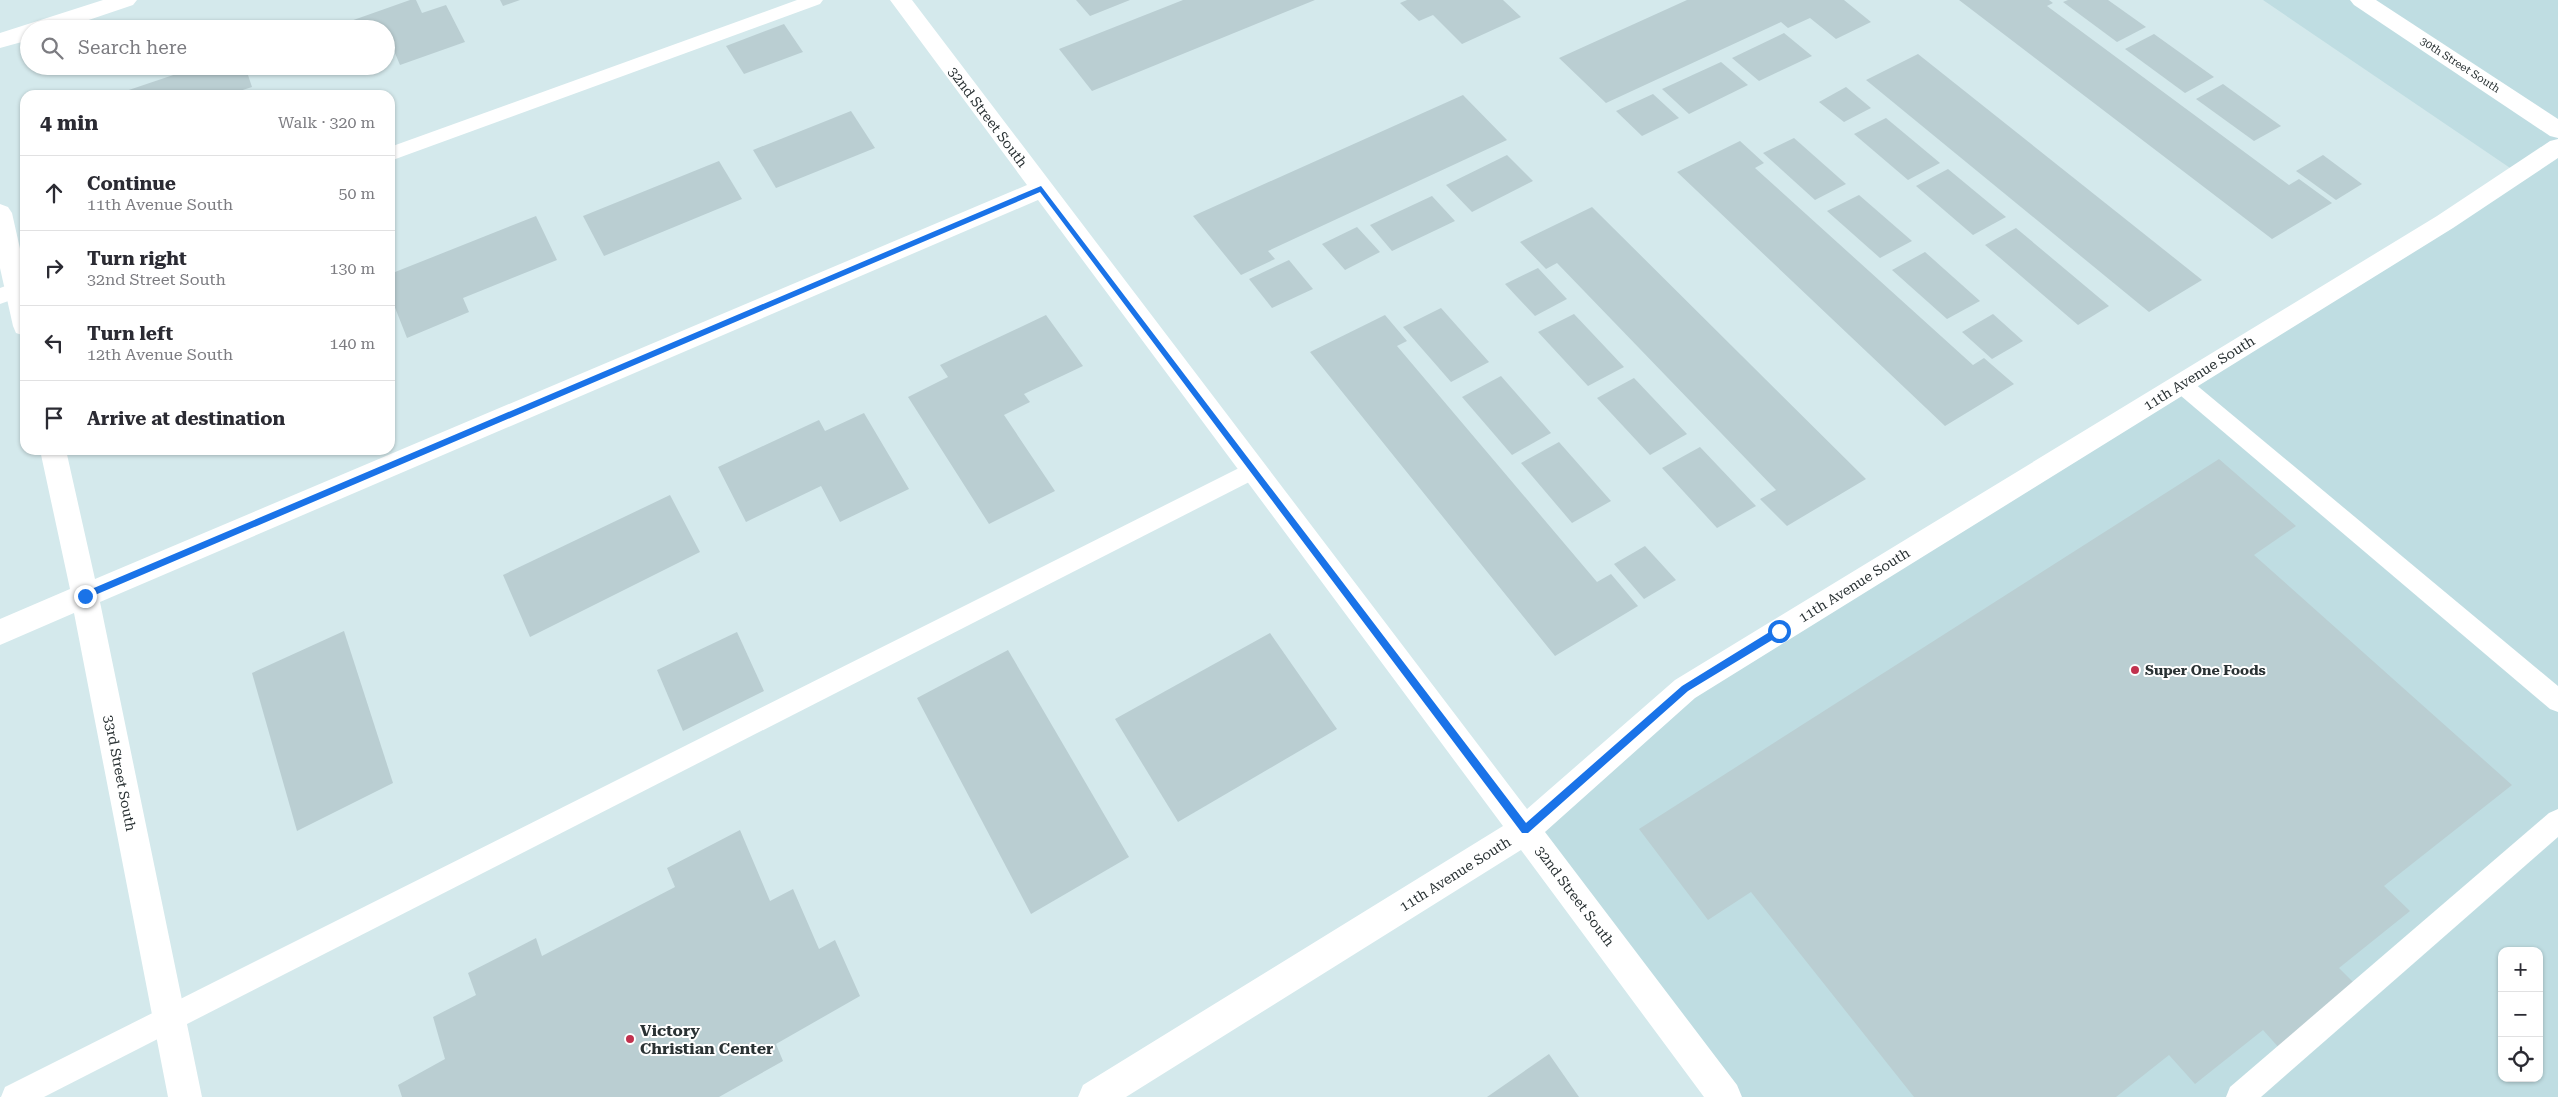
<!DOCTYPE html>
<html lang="en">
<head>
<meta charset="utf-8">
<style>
	:root { --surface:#fff; --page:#f2f2f3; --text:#2b2b33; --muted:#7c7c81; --line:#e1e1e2 }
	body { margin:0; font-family:"Roboto Serif",serif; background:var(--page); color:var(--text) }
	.controls { position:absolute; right:15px; bottom:15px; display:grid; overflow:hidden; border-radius:10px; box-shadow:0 1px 4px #0004 }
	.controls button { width:45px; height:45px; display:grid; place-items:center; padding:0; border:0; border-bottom:1px solid var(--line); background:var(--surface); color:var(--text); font:25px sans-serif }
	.stop { position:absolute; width:15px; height:15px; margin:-11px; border:4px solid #1a73e8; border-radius:50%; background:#fff }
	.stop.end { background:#1a73e8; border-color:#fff; box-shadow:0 1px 5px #0008 }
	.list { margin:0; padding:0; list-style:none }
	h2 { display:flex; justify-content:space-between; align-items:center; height:65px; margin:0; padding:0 20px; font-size:21px }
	h2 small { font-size:16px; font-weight:400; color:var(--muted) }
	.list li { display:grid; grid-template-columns:32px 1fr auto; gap:15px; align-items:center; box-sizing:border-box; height:75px; padding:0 20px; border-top:1px solid var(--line) }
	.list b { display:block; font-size:19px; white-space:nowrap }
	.list p { margin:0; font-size:16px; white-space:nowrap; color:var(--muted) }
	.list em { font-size:16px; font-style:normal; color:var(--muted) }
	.icon { flex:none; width:28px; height:28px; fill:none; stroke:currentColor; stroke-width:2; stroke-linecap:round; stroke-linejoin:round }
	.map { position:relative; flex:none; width:2558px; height:1097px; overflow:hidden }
	.search { position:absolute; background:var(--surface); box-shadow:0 1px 4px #0004; left:20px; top:20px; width:375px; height:55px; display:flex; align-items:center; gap:12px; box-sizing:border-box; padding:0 18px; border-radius:28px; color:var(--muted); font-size:19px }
	.panel { position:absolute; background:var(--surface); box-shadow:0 1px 4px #0004; left:20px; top:90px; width:375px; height:365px; border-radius:15px }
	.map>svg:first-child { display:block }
</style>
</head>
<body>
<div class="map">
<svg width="2558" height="1097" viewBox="0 0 2558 1097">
	<rect width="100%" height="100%" fill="#d4e9ec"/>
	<path fill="#bfdde2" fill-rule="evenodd" d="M2263 0H2558V1097H1725L1525 830 1685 689 2516 172ZM2502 951H2539V1078H2502Z"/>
	<g fill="#baced2">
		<path d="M410 0H416L422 13 446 5 465 42 400 65 392 46 386 48V29H328Z"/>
		<path d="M500 0H520L503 6Z"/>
		<path d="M1076 0H1130L1090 16Z"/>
		<path d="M1183 0H1315L1092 91 1059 49Z"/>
		<path d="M1407 0H1503L1521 17 1462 44 1433 15 1419 21 1400 3Z"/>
		<path d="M1687 0H1844L1871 22 1836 39 1810 18 1788 28 1781 22 1606 103 1559 58Z"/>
		<path d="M1959 0H2049L2053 3 2047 6 2289 185 2299 179 2332 203 2272 239Z"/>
		<path d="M2068 0H2108L2146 27 2117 42 2063 2Z"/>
		<path d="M784 24 803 52 744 74 726 46Z"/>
		<path d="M1784 33 1812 56 1759 81 1732 58Z"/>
		<path d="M2154 34 2214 77 2185 93 2125 49Z"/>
		<path d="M1918 54 2202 280 2149 312 1866 80Z"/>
		<path d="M1721 62 1748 85 1689 114 1662 89Z"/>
		<path d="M200 66H245L252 87 227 95H114Z"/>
		<path d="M311 66H335V67L314 74Z"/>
		<path d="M2223 84 2281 126 2254 141 2196 99Z"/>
		<path d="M1846 87 1871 108 1844 122 1819 102Z"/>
		<path d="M1653 94 1679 118 1642 136 1616 111Z"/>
		<path d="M1463 95 1507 140 1268 251 1275 259 1241 275 1193 216Z"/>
		<path d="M851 111 875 148 776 188 753 150Z"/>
		<path d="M1886 118 1940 163 1908 180 1854 134Z"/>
		<path d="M1794 138 1846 184 1815 200 1763 153Z"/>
		<path d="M1740 141 1764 163 1755 168 1973 365 1984 358 2014 384 1945 426 1677 172Z"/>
		<path d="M1507 155 1533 181 1472 212 1446 185Z"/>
		<path d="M2323 155 2362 184 2336 200 2296 171Z"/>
		<path d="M719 161 742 199 604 256 583 216Z"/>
		<path d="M1948 169 2006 217 1973 235 1916 186Z"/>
		<path d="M1859 195 1912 241 1880 258 1827 211Z"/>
		<path d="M1432 196 1455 221 1392 251 1370 225Z"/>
		<path d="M1592 207 1866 479 1787 526 1760 499 1776 490 1557 263 1546 269 1520 242Z"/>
		<path d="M536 216 557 260 463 298 469 312 407 338 390 295V274Z"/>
		<path d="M1357 227 1380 252 1345 270 1322 244Z"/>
		<path d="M2016 228 2109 306 2078 325 1985 245Z"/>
		<path d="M1925 252 1980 301 1947 319 1892 270Z"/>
		<path d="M1289 260 1313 289 1272 308 1249 279Z"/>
		<path d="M1538 268 1567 299 1535 316 1505 284Z"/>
		<path d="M1441 308 1489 362 1451 382 1403 327Z"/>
		<path d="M1574 314 1624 367 1588 386 1538 332Z"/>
		<path d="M1993 314 2023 341 1992 359 1962 332Z"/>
		<path d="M1046 315 1083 366 1024 394 1030 402 1004 415 1055 491 989 524 908 397 948 377 940 365Z"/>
		<path d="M1385 315 1407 341 1397 346 1597 582 1611 574 1638 606 1555 656 1310 352Z"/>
		<path d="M1501 376 1551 433 1512 455 1462 397Z"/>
		<path d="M1634 378 1687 434 1650 455 1597 398Z"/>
		<path d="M864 413 909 489 840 522 821 486 746 522 718 467 819 420 825 431Z"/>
		<path d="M1559 442 1611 501 1572 523 1521 463Z"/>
		<path d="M1700 447 1756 506 1717 528 1662 468Z"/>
		<path d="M2219 459 2296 526 2254 555 2512 785 2384 886 2410 911 2339 968 2358 987 2281 1050 2263 1030 2195 1084 2169 1055 2116 1097H1914L1751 892 1708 920 1639 829Z"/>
		<path d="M670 495 700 552 530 637 503 575Z"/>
		<path d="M1645 546 1676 580 1644 599 1614 564Z"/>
		<path d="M344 631 393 783 297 831 252 673Z"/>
		<path d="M737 632 764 691 683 731 657 670Z"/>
		<path d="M1270 633 1337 729 1178 822 1115 719Z"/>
		<path d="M1008 650 1129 857 1031 914 917 698Z"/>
		<path d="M740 830 770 901 793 889 819 949 835 940 860 996 776 1044 783 1061 719 1097H402L398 1085 445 1059 433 1017 476 995 468 973 536 938 542 956 675 887 667 868Z"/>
		<path d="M1549 1054 1579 1097H1487Z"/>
	</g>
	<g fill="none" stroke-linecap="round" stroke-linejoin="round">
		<g fill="#fff" fill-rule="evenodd">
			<path d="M797 0H823L820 4 390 161V147Z"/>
			<path d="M25 279V295L0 304V288Z"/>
			<path d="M2181 376 2188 378 2558 686V712L2550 709 2174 390 2171 384 2174 378Z"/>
			<path d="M1253 461 1261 464 1264 470 1261 476 44 1097H1L5 1087Z"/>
			<path d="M2558 809V837L2261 1097H2226L2230 1087 2549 813Z"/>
		</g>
		<g fill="#fff" fill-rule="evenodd">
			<path d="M103 0H137L133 5 62 29H29V40L0 48V33Z"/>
			<path d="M890 0H912L1527 809 1675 680 2437 216 2550 141 2558 139V158L2453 228 1695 698 1545 832 1737 1085 1742 1097H1704L1521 850 1126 1097H1078L1083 1085 1503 826 1038 200 100 602 202 1097H168L74 613 0 645V619L70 589 40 450H66L95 579 1027 185Z"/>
			<path d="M2350 0H2376L2558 119V138L2550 136 2354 5Z"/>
			<path d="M0 204 8 207 12 213 25 271V336L16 333 13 326 0 268Z"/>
		</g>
	</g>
	<path fill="#1a73e8" d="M1041 186 1526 823 1682 686 1776 628H1782V634L1688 691 1528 833H1522L1040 192 88 598H82L81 596 82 593Z"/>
	<g fill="#c1314e" stroke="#fff" stroke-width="2">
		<circle cx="2135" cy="670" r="5"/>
		<circle cx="630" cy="1039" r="5"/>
	</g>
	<g text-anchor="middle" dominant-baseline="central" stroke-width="4" stroke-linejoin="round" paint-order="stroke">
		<g font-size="11" fill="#2a3234" stroke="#fff">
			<text transform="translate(2460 65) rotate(33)">30th Street South</text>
		</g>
		<g font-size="14" fill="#2a3234" stroke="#fff">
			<text transform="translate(988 117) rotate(53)">32nd Street South</text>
			<text transform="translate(2199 373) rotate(-32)">11th Avenue South</text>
			<text transform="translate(1854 585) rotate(-32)">11th Avenue South</text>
			<text transform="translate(120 773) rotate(79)">33rd Street South</text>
			<text transform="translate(1455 874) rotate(-32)">11th Avenue South</text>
			<text transform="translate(1575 896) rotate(53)">32nd Street South</text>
		</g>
		<g font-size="14" font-weight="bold" fill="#2a3234" stroke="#fff" text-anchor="start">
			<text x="2145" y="670">Super One Foods</text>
		</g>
		<g font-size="16" font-weight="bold" fill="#2a3234" stroke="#fff" text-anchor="start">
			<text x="640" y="1030">Victory<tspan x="640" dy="18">Christian Center</tspan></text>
		</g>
	</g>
</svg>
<div class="controls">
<button>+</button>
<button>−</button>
<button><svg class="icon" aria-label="locate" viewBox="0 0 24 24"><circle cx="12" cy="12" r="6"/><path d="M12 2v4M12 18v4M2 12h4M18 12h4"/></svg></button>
</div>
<div class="stop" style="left:1779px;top:631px"></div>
<div class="stop end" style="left:85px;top:596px"></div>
<div class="search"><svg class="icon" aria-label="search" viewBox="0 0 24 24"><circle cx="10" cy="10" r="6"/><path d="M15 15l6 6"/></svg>Search here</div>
<section class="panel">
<h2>4 min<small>Walk · 320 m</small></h2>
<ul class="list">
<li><svg class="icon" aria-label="ahead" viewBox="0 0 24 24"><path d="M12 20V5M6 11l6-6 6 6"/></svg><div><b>Continue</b><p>11th Avenue South</p></div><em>50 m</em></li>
<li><svg class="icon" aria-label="right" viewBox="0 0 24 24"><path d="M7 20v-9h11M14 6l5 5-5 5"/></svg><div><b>Turn right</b><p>32nd Street South</p></div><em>130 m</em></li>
<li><svg class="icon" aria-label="left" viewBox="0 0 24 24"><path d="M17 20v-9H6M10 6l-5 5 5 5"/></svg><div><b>Turn left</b><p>12th Avenue South</p></div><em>140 m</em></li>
<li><svg class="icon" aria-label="arrive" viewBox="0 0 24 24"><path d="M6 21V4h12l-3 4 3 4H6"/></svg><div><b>Arrive at destination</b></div></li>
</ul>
</section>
</div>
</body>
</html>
